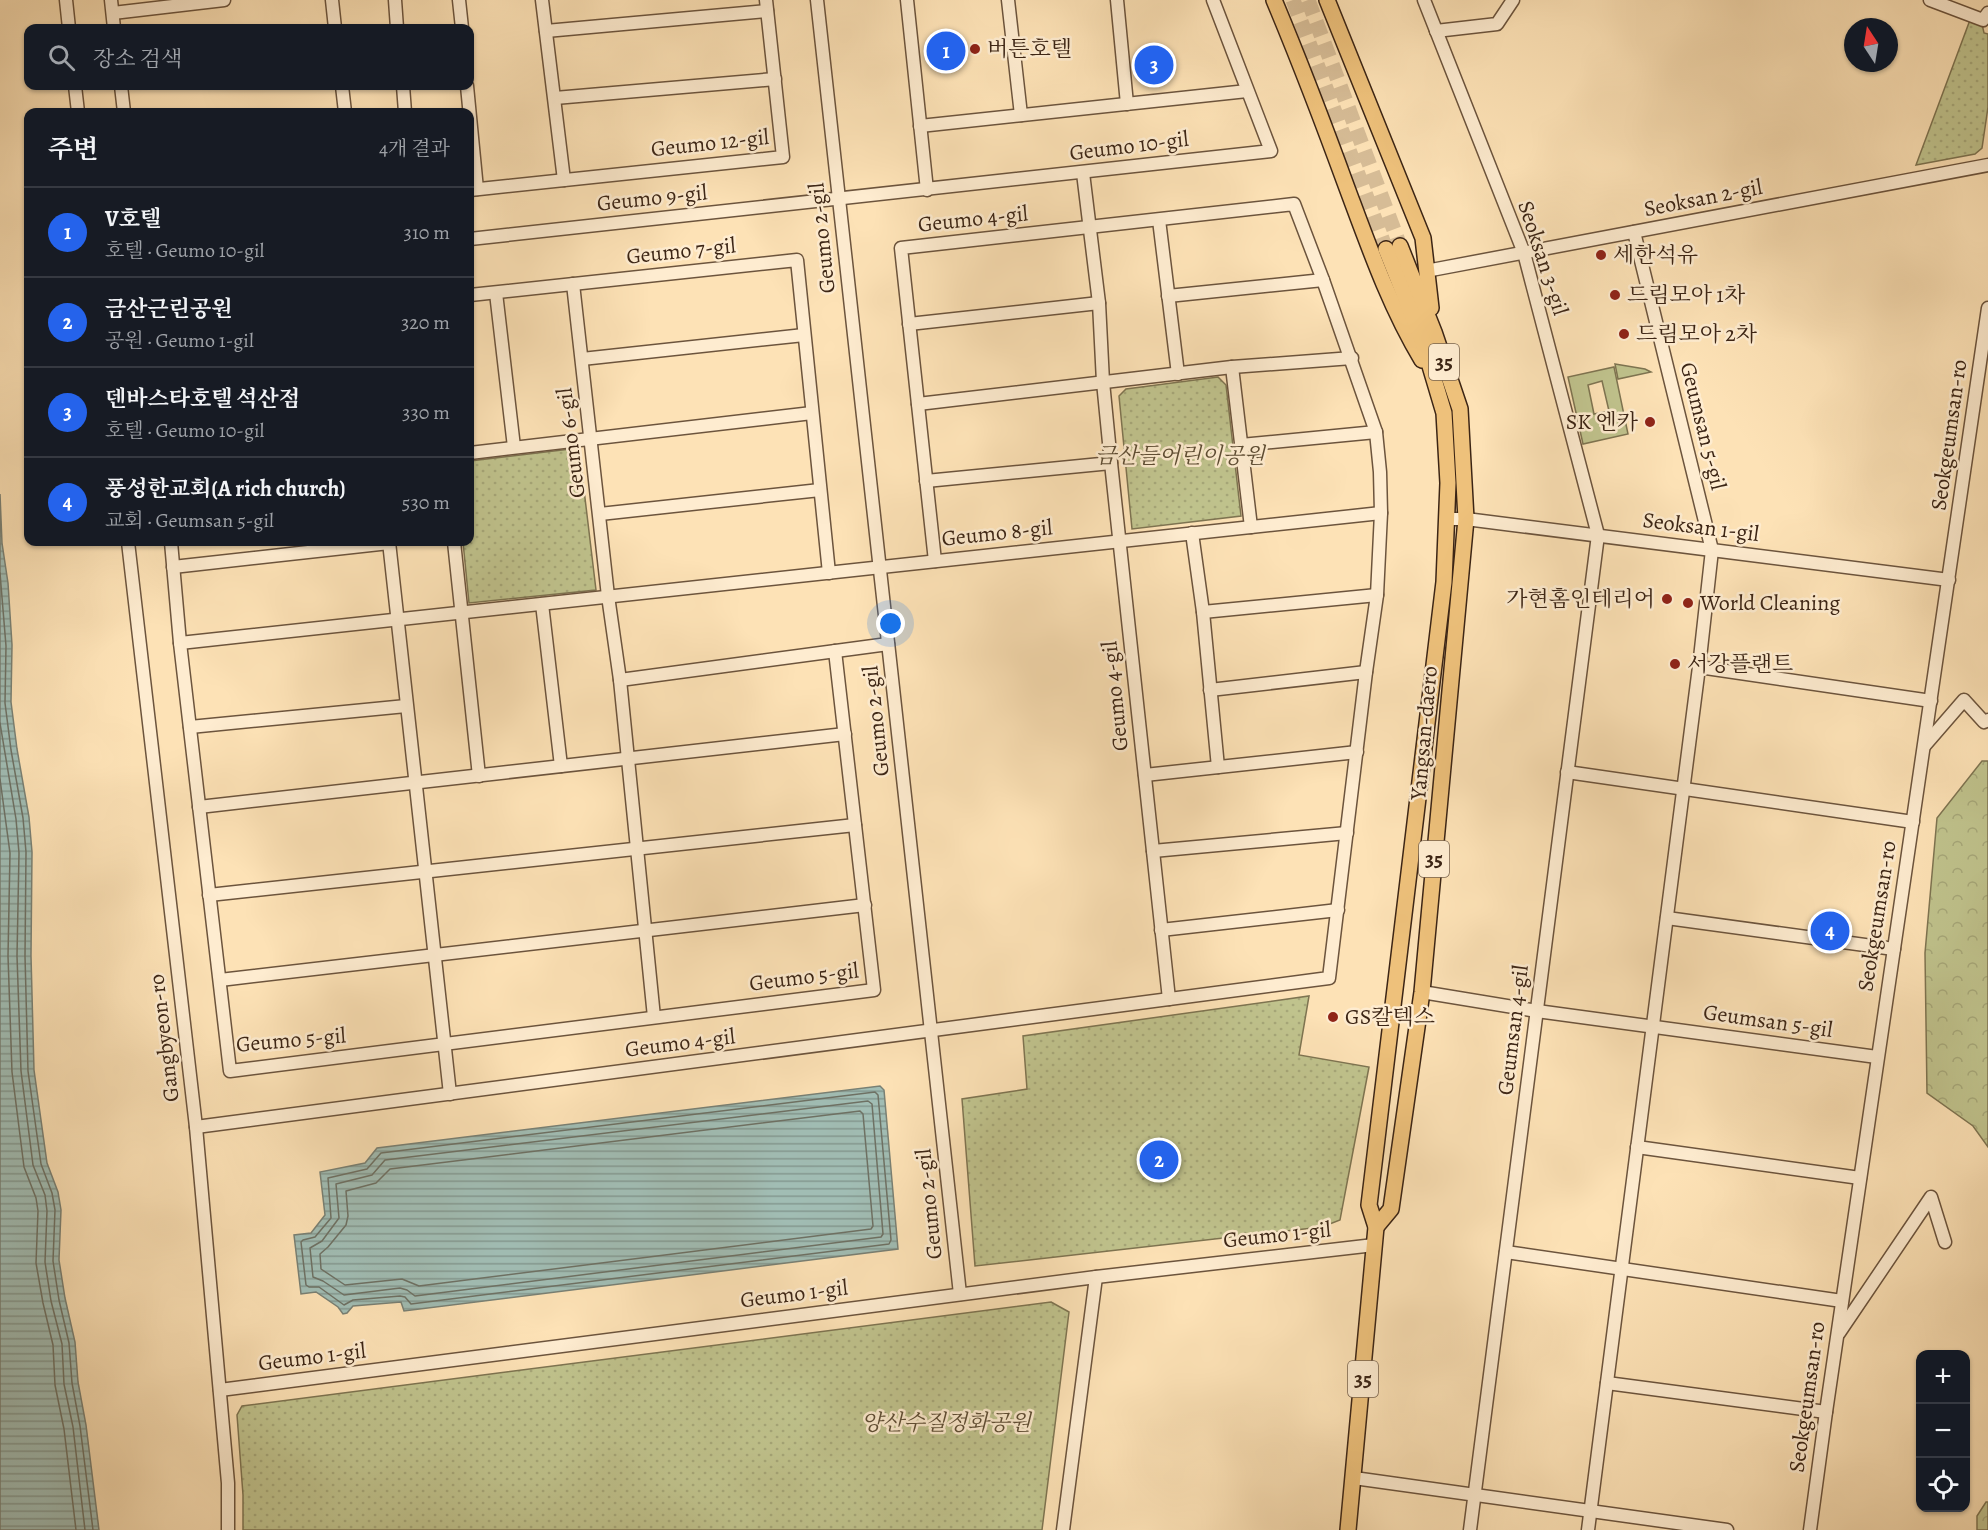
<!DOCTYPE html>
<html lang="ko">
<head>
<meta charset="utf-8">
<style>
	:root { --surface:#171b24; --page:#242831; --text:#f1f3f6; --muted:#9ea1a6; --line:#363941; --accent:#2563eb }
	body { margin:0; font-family:Alegreya,"Noto Serif KR",serif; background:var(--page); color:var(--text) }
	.controls { position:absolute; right:18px; bottom:18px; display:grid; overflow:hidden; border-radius:12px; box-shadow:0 2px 4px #0004 }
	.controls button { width:54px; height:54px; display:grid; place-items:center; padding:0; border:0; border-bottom:2px solid var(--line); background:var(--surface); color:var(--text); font:30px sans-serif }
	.compass { position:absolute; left:1844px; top:18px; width:54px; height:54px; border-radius:50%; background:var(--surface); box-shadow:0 2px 4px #0004; rotate:348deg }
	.you { position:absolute; left:891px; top:624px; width:21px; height:21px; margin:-15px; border:4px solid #fff; border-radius:50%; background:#1a73e8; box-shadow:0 0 0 9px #1a73e833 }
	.badge { display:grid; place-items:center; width:39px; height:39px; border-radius:50%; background:var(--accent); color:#fff; font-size:20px; font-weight:700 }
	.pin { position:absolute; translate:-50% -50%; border:3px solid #fff; box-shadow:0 2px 6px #0006 }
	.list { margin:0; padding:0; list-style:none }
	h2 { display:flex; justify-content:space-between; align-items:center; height:78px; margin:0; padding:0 24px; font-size:26px }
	h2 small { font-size:20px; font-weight:400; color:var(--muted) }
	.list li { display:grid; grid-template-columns:39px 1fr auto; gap:18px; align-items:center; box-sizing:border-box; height:90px; padding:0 24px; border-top:2px solid var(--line) }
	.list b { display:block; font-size:22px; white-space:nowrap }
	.list p { margin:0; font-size:20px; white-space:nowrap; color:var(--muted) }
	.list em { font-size:20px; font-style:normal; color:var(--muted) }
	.icon { flex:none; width:33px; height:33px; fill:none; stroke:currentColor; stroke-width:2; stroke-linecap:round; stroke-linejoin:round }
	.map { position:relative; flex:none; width:1988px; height:1530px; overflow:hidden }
	.search { position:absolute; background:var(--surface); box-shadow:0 2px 4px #0004; left:24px; top:24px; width:450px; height:66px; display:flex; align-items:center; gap:15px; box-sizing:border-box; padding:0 21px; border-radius:12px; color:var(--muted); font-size:22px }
	.panel { position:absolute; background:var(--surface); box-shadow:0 2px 4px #0004; left:24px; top:108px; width:450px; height:438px; border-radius:12px }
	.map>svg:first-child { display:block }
</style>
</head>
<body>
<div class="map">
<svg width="1988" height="1530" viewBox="0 0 1988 1530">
	<defs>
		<pattern id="forest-crowns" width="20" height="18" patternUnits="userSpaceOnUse" patternTransform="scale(1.5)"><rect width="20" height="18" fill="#c0c38d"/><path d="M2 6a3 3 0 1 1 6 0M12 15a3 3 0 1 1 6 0" fill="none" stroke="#a6a779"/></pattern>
		<pattern id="park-dots" width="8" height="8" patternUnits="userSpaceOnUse" patternTransform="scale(1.5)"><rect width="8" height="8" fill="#c0c38d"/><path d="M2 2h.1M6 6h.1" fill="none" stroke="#a6a779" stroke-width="1.8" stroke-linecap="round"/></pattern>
		<pattern id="water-rules" width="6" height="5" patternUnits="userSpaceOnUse" patternTransform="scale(1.5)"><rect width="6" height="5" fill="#a1bdb4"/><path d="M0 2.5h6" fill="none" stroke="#849991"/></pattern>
	</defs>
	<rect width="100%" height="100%" fill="#fde2b6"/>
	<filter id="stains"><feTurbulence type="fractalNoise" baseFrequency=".00333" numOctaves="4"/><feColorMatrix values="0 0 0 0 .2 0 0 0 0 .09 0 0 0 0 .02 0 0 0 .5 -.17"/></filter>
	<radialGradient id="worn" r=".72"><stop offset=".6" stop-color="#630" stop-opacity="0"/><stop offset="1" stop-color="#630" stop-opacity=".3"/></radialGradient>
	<g fill="#c0c38d" stroke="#7e7451" stroke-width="1.5" fill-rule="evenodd">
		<path d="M1615 364 1645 369 1651 372 1618 379Z"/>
		<path d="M1614 367 1628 434 1583 444 1568 377ZM1602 381 1609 411 1594 414 1588 385Z"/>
	</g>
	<g fill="url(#forest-crowns)" stroke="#7e7451" stroke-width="1.5">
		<path d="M1982 761H1988V1147L1973 1126 1927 1093 1925 953 1937 818Z"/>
		<path d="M1986 1502H1988V1530H1977V1516Z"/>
	</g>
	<g fill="url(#park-dots)" stroke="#7e7451" stroke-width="1.5">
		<path d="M1970 20 1982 24 1984 33 1988 34V107L1982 148 1975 154 1916 165Z"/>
		<path d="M1218 377 1226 385 1241 516 1132 529 1119 396 1126 389Z"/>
		<path d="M579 448 596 590 469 603 463 542H470V461Z"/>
		<path d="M1309 996 1299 1055 1369 1067 1340 1220 1322 1227 975 1266 962 1099 1027 1089 1023 1036Z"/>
		<path d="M1051 1302 1069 1312 1042 1530H243V1495L237 1415 242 1406Z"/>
	</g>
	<g fill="url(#water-rules)" stroke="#798074" stroke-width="1.5">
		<path d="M0 494 2 543 8 583 12 645 11 702 17 749 29 817 32 852 31 956 34 1070 47 1163 58 1192 61 1210 59 1260 65 1298 75 1342 78 1382 86 1425 99 1530H0Z"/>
		<path d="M880 1086 884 1090 898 1249 404 1311 401 1302 353 1306 347 1313 343 1314 338 1307 316 1292 301 1294 294 1235 311 1233 325 1215 320 1172 365 1163 377 1148Z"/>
	</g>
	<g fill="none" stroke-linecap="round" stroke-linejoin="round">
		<g stroke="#6e7164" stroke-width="1.5">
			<path d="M0 573 6 646 5 703 11 750 23 818 26 852 25 956 28 1071 41 1164 52 1193 55 1210 53 1261 59 1300 69 1343 72 1383 80 1426 93 1530"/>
			<path d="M0 723 16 819 19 853 17 956 21 1071 33 1165 45 1195 47 1211 45 1262 51 1301 62 1344 64 1384 73 1427 85 1530"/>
			<path d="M0 779 10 853 8 956 12 1072 24 1167 36 1198 38 1211 36 1263 43 1303 53 1345 55 1385 64 1429 76 1530"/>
			<path d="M875 1092 878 1095 891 1240 889 1244 411 1304 405 1297 400 1296 353 1300 344 1305 319 1287H309L306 1285 301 1242 303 1240 315 1237 331 1218 328 1178 367 1169 381 1153Z"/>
			<path d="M868 1101 872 1104 883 1234 881 1237 415 1296 407 1290 400 1288 344 1295 323 1281 313 1277 310 1248 322 1241 339 1218 336 1184 372 1175 385 1160Z"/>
			<path d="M860 1111 863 1114 873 1226 871 1229 419 1286 402 1279 345 1285 321 1269 320 1254 328 1247 346 1225 348 1216 346 1191 376 1183 390 1169Z"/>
		</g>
		<g stroke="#d6bc96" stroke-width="15" stroke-dasharray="15 8" stroke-linecap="butt">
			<path d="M1293 0 1386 249"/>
			<path d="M1308 0 1400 246"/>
		</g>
		<defs>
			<g id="minor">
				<path d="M66 0 69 28"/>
				<path d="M111 0 114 28"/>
				<path d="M332 0 335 28"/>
				<path d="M395 0 397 28"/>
				<path d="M459 0 462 28"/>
				<path d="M542 0 564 180"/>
				<path d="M817 0 960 1294"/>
				<path d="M907 0 927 190"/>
				<path d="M1008 0 1021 115"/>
				<path d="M1117 0 1127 104"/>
				<path d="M1424 0 1524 253 1598 535 1470 1530"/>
				<path d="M1930 0 1983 20 1988 13"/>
				<path d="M113 13 224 0"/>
				<path d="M546 31 767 11"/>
				<path d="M1436 31 1497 24 1513 0"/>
				<path d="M75 86 78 112"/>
				<path d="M121 86 124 112"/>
				<path d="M342 86 345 112"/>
				<path d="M403 86 405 112"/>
				<path d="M467 86 477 189"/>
				<path d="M555 98 775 79"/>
				<path d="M920 126 1247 91"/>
				<path d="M1083 173 1099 303 1103 382 1111 463 1169 999"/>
				<path d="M470 190 783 157 766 0"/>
				<path d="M1159 220 1178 374"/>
				<path d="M470 239 1271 151 1213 0"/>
				<path d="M1426 271 1988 165"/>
				<path d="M573 284 608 596 620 680 654 1017"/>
				<path d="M496 293 514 447"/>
				<path d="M470 295 797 260 829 573"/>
				<path d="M1168 296 1323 280"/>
				<path d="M909 324 1099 303"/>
				<path d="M582 359 804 335"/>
				<path d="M1232 367 1251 527"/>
				<path d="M918 404 1232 367 1352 358"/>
				<path d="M1241 445 1376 432"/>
				<path d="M470 453 812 413"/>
				<path d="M926 481 1111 463"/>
				<path d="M600 514 820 490"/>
				<path d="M1447 519H1466L1949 580"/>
				<path d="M1192 533 1203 612 1218 767"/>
				<path d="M128 542 196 1127 228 1483V1530"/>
				<path d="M171 542 180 643 230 1071 874 990 835 651"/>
				<path d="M389 542 450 1094"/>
				<path d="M454 542 479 776"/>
				<path d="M173 567 389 543"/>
				<path d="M542 604 561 766"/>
				<path d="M1203 612 1377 595"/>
				<path d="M180 643 1381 513"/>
				<path d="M1699 667 1931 701"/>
				<path d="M620 680 888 644"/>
				<path d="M1210 690 1366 672"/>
				<path d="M190 727 406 706"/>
				<path d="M1925 745 1964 700 1984 722 1988 720"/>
				<path d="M1567 772 1913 822"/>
				<path d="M1145 775 1357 752"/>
				<path d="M199 807 845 734"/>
				<path d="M1153 851 1347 833"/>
				<path d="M209 895 855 825"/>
				<path d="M1667 918 1894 949"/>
				<path d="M1161 930 1338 910"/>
				<path d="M220 980 865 905"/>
				<path d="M1422 992 1537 1011 1877 1057"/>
				<path d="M196 1127 1329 978 1366 672 1377 595 1381 513 1380 472 1376 432 1323 280 1294 204 901 248 935 561"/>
				<path d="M1637 1147 1860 1178"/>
				<path d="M1506 1252 1842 1301"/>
				<path d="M1839 1333 1931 1197 1945 1242"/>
				<path d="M1607 1383 1826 1412"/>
				<path d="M220 1390 1096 1277 1374 1245"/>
				<path d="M1354 1478 1727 1530"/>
				<path d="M1063 1530 1096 1277"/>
				<path d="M1588 1530 1699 667 1712 550 1634 232"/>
				<path d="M1810 1530 1826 1412 1988 308"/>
			</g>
			<g id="major">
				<path d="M1274 0C1300 62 1324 125 1347 188 1369 247 1390 307 1422 360"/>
				<path d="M1327 0 1423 238 1431 308"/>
				<path d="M1376 1227 1391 1209 1422 992 1466 519 1460 409 1434 332 1400 246"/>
				<path d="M1348 1530 1376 1227 1369 1205 1444 582 1448 483 1444 413 1422 339 1386 249"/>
			</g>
		</defs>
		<use href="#minor" stroke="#6c543d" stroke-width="15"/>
		<use href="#major" stroke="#3c2515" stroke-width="18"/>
		<use href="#minor" stroke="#feecd0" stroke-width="12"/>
		<use href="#major" stroke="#eec17b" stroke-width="15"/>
	</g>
	<g fill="#8f2418" stroke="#feecd0" stroke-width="2">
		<circle cx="975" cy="49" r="6"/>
		<circle cx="1601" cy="255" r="6"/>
		<circle cx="1615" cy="295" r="6"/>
		<circle cx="1624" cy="334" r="6"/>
		<circle cx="1650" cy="422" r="6"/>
		<circle cx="1667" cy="599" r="6"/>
		<circle cx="1688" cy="603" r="6"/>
		<circle cx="1675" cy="664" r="6"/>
		<circle cx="1333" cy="1017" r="6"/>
	</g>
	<g text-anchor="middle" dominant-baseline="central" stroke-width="5" stroke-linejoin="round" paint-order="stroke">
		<g fill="#feecd0" stroke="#76614d" stroke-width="1.5">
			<rect x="1429" y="344" width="30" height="36" rx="4.5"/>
			<rect x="1419" y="841" width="30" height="36" rx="4.5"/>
			<rect x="1348" y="1361" width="30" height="36" rx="4.5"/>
		</g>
		<g font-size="21" font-weight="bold" fill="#3c2515">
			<text x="1444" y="362">35</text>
			<text x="1434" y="859">35</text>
			<text x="1363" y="1379">35</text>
		</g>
		<g font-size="22" fill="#3c2515" stroke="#feecd0" text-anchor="start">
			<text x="987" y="49">버튼호텔</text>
			<text x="1613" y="255">세한석유</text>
			<text x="1627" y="295">드림모아 1차</text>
			<text x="1636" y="334">드림모아 2차</text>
			<text x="1638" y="422" text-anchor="end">SK 엔카</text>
			<text x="1655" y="599" text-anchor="end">가현홈인테리어</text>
			<text x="1700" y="603">World Cleaning</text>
			<text x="1687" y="664">서강플랜트</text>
			<text x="1345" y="1017">GS칼텍스</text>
		</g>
		<g font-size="22" fill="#3c2515" stroke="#feecd0">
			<text transform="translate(710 143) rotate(-6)">Geumo 12-gil</text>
			<text transform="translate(1129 146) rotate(-7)">Geumo 10-gil</text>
			<text transform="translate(652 198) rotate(-6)">Geumo 9-gil</text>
			<text transform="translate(1703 198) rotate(-11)">Seoksan 2-gil</text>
			<text transform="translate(973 219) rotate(-6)">Geumo 4-gil</text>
			<text transform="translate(822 238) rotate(-96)">Geumo 2-gil</text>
			<text transform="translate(681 251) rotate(-6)">Geumo 7-gil</text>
			<text transform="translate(1543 258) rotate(72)">Seoksan 3-gil</text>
			<text transform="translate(1703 426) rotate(76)">Geumsan 5-gil</text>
			<text transform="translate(1949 435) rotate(-82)">Seokgeumsan-ro</text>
			<text transform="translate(571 443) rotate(-97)">Geumo 6-gil</text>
			<text transform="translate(1701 527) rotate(7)">Seoksan 1-gil</text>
			<text transform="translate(997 533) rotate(-6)">Geumo 8-gil</text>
			<text transform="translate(1115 696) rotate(-96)">Geumo 4-gil</text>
			<text transform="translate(876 721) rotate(-96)">Geumo 2-gil</text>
			<text transform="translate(1424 733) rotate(-85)">Yangsan-daero</text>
			<text transform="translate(1877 916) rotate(-81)">Seokgeumsan-ro</text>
			<text transform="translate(804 977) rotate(-7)">Geumo 5-gil</text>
			<text transform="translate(1768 1021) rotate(8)">Geumsan 5-gil</text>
			<text transform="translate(1513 1030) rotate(-83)">Geumsan 4-gil</text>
			<text transform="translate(164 1038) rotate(-97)">Gangbyeon-ro</text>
			<text transform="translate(291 1040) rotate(-5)">Geumo 5-gil</text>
			<text transform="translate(680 1043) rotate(-7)">Geumo 4-gil</text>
			<text transform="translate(929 1204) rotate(-96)">Geumo 2-gil</text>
			<text transform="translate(1277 1235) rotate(-6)">Geumo 1-gil</text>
			<text transform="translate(794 1294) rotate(-7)">Geumo 1-gil</text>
			<text transform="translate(312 1357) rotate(-7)">Geumo 1-gil</text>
			<text transform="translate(1807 1397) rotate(-82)">Seokgeumsan-ro</text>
		</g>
		<g font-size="22" font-style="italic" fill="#5d4c33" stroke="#feecd0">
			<text x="1180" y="456">금산들어린이공원</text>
			<text x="946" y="1423">양산수질정화공원</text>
		</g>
	</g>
	<rect width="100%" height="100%" filter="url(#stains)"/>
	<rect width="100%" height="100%" fill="url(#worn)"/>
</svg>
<div class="controls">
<button>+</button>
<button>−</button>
<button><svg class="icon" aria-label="locate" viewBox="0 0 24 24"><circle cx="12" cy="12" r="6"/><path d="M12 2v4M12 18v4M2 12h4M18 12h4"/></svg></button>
</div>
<svg class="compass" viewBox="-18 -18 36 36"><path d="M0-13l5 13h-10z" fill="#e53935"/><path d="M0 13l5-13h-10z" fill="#9ea1a6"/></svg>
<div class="you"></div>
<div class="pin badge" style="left:946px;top:51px">1</div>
<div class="pin badge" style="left:1159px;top:1160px">2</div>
<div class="pin badge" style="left:1154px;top:65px">3</div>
<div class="pin badge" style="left:1830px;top:931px">4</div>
<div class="search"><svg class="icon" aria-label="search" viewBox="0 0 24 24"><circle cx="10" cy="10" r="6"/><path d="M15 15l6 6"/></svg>장소 검색</div>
<section class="panel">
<h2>주변<small>4개 결과</small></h2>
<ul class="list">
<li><span class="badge">1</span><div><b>V호텔</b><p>호텔 · Geumo 10-gil</p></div><em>310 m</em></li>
<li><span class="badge">2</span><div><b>금산근린공원</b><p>공원 · Geumo 1-gil</p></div><em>320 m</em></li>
<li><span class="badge">3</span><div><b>덴바스타호텔 석산점</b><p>호텔 · Geumo 10-gil</p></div><em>330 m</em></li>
<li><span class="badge">4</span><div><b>풍성한교회(A rich church)</b><p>교회 · Geumsan 5-gil</p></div><em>530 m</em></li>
</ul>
</section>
</div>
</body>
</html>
